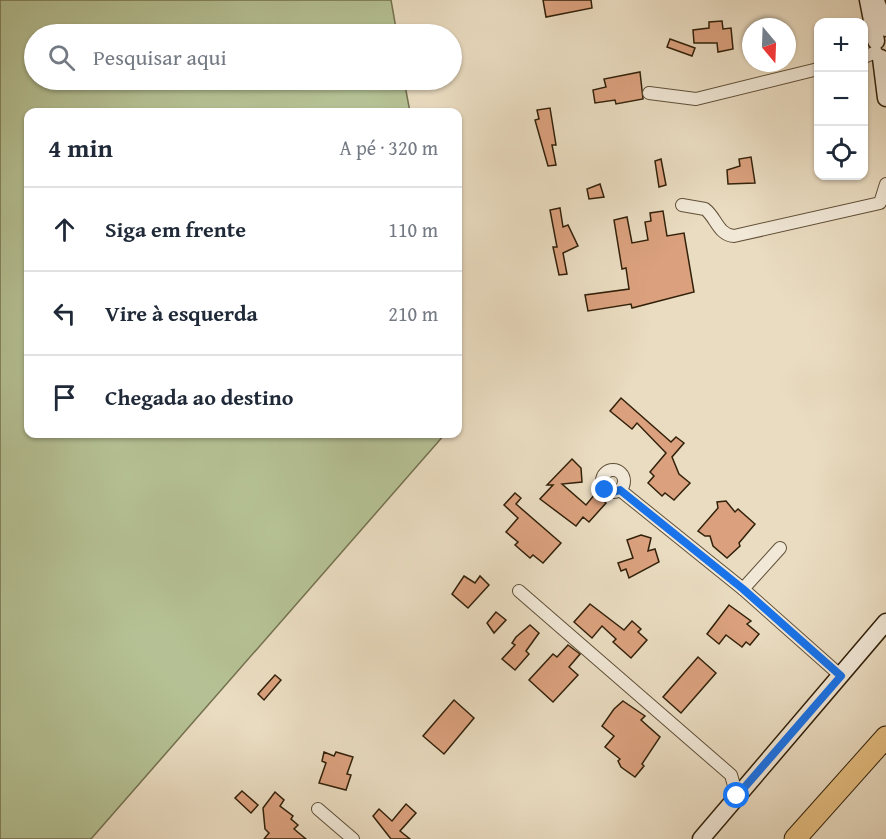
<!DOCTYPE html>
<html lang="pt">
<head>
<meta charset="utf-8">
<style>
	:root { --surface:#fff; --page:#f2f2f3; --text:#1f2937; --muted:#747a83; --line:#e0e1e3 }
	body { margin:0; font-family:"Gentium Book Plus",serif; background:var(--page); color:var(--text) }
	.controls { position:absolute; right:18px; top:18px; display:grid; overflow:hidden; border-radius:12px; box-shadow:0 2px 4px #0004 }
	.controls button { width:54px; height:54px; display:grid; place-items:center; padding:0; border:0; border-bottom:2px solid var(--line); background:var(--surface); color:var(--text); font:30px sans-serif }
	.compass { position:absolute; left:742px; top:18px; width:54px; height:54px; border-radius:50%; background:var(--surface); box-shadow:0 2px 4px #0004; rotate:161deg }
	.stop { position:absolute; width:18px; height:18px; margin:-14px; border:4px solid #1a73e8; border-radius:50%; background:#fff }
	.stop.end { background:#1a73e8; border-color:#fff; box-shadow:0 2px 6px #0008 }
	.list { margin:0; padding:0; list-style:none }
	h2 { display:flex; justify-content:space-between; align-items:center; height:78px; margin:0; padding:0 24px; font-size:26px }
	h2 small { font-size:20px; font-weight:400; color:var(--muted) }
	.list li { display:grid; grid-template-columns:39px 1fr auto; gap:18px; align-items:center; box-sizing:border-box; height:84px; padding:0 24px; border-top:2px solid var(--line) }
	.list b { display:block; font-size:22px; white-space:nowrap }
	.list em { font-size:20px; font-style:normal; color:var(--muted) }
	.icon { flex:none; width:33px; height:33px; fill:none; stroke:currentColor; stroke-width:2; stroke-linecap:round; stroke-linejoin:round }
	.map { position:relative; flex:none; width:886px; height:839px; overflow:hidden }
	.search { position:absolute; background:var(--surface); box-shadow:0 2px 4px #0004; left:24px; top:24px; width:438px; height:66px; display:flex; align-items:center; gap:15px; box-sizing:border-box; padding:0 21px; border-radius:33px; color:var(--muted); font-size:22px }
	.panel { position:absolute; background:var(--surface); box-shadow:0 2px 4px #0004; left:24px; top:108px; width:438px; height:330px; border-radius:12px }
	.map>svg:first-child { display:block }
</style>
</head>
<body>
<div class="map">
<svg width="886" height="839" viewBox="0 0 886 839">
	<rect width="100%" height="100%" fill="#eadcc1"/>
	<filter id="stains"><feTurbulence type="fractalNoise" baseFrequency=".00333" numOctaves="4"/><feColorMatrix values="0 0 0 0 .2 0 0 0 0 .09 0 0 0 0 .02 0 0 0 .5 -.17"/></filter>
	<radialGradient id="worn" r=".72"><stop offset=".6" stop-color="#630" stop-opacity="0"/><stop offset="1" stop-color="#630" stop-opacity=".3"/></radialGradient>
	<path fill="#b5c194" stroke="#74714f" stroke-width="1.5" d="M0 0H391L397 34H34V80H404L410 112H28V434H445L91 839H0Z"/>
	<g fill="#dba17e" stroke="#32210a" stroke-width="1.5">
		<path d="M543 0H591L592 8 546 17Z"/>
		<path d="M722 21 723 29 731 28 733 49 718 52 717 43H694L693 30 709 28V22Z"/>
		<path d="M670 39 695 48 692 56 667 47Z"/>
		<path d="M640 72 643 99 616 104 615 100 595 103 593 90 606 87 604 79Z"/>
		<path d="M550 108 556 145H552L556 165 548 166 535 120 539 119 537 110Z"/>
		<path d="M751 157 755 183 728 184 727 170 740 166 739 159Z"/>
		<path d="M661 159 666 185 659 187 655 161Z"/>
		<path d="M600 184 604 197 589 199 587 189Z"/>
		<path d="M560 208 563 227 568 225 578 246 563 253 567 274 559 275 553 247H557L550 210Z"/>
		<path d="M663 211 667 236 684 233 694 292 632 308 631 304 588 311 585 295 629 289 626 268 622 269 614 220 627 217 632 243 648 240 645 222 651 221 650 213Z"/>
		<path d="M621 398 671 442 676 437 684 443 672 457 679 474 690 483 674 500 665 493 662 496 648 483 654 476 650 472 666 453 637 423 632 429 610 411Z"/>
		<path d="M572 459 581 468 582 482 562 484 586 505 595 494 606 503 589 522 583 517 576 526 540 499 553 485H547Z"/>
		<path d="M515 493 521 498 516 504 561 543 543 563 533 555 530 558 515 545 518 542 506 532 518 518 504 505Z"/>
		<path d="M726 501 735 512 738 509 755 524 739 543 740 546 727 558 713 546 710 536H705L698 531 718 508 717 502Z"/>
		<path d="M641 535 651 538 648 551 655 549 659 562 629 578 626 569 621 571 618 563 633 558 627 540Z"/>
		<path d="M464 576 475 583 480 576 489 585 468 608 452 594Z"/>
		<path d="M590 604 624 630 632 621 641 629 638 632 647 640 631 658 613 642 616 639 602 626 592 638 574 622Z"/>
		<path d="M729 605 751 621 747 624 759 634 750 645 746 642 742 647 726 635 719 644 707 634Z"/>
		<path d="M496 612 506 620 494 633 487 623Z"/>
		<path d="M530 625 539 633 526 651 529 654 515 670 502 659 515 645 512 643 516 637Z"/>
		<path d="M568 645 580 654 569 667 578 675 553 702 529 680 553 654 557 657Z"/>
		<path d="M698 657 716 673 681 713 663 697Z"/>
		<path d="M275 675 281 680 264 700 258 694Z"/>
		<path d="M454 700 474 718 444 754 423 736Z"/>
		<path d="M623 701 645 716 641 720 660 737 642 764 644 766 635 777 621 767 618 761 620 759 605 747 614 736 602 726 614 709Z"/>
		<path d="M324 752 334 756 336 752 353 757 347 774 351 775 346 790 319 783 326 763 322 761Z"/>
		<path d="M242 791 258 805 251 813 235 798Z"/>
		<path d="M275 792 284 800 280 806 293 816 291 819 298 825 294 829 306 839H264L269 833 265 829 263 808Z"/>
		<path d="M406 804 416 813 400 831 410 839H391L373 816 379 809 392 821Z"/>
	</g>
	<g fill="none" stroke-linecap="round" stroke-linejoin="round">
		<defs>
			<g id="street">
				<path d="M864 57 876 52"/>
				<path d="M649 93 696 99 818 69"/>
				<path d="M682 205 705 209C716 217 718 235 734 236L880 203 886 184"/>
				<circle cx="613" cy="481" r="11"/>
				<path d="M620 490 743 589 841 676"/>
				<path d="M743 589 780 548"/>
				<path d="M519 591 731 775 737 796"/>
				<path d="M318 809 353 839"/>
			</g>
			<g id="secondary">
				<path d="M868 0 876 41"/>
				<path d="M876 1 886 28"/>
				<path d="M881 58 886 98"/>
				<path d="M701 839 886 622"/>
			</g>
			<path id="highway" d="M795 839 886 737"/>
		</defs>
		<use href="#street" stroke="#605038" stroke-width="14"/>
		<use href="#secondary" stroke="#32210a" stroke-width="19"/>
		<use href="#highway" stroke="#32210a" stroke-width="23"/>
		<use href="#street" stroke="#f1e8d7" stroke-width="12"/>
		<use href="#secondary" stroke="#f1e8d7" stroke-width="16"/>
		<use href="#highway" stroke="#e5be80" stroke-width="21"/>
	</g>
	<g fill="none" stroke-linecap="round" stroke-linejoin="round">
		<path stroke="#1a73e8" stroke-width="8" d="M605 490 613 492 620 490 743 589 841 676 737 796"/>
	</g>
	<rect width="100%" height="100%" filter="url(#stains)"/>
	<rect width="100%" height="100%" fill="url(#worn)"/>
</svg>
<div class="controls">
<button>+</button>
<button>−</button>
<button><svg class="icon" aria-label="locate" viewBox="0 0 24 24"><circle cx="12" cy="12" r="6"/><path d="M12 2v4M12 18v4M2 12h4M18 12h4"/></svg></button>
</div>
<svg class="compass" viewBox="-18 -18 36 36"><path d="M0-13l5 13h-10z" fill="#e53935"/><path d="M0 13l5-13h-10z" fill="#747a83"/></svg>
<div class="stop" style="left:737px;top:796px"></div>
<div class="stop end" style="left:605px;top:490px"></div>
<div class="search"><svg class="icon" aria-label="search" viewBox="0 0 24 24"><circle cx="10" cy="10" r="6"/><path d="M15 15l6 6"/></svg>Pesquisar aqui</div>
<section class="panel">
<h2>4 min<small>A pé · 320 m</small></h2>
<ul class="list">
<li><svg class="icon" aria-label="ahead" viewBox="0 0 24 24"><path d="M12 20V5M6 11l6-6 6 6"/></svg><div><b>Siga em frente</b></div><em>110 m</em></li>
<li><svg class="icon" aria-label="left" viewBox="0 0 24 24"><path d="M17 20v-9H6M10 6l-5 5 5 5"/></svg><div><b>Vire à esquerda</b></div><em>210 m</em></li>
<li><svg class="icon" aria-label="arrive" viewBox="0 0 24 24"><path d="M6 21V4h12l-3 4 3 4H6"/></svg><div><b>Chegada ao destino</b></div></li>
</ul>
</section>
</div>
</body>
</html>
